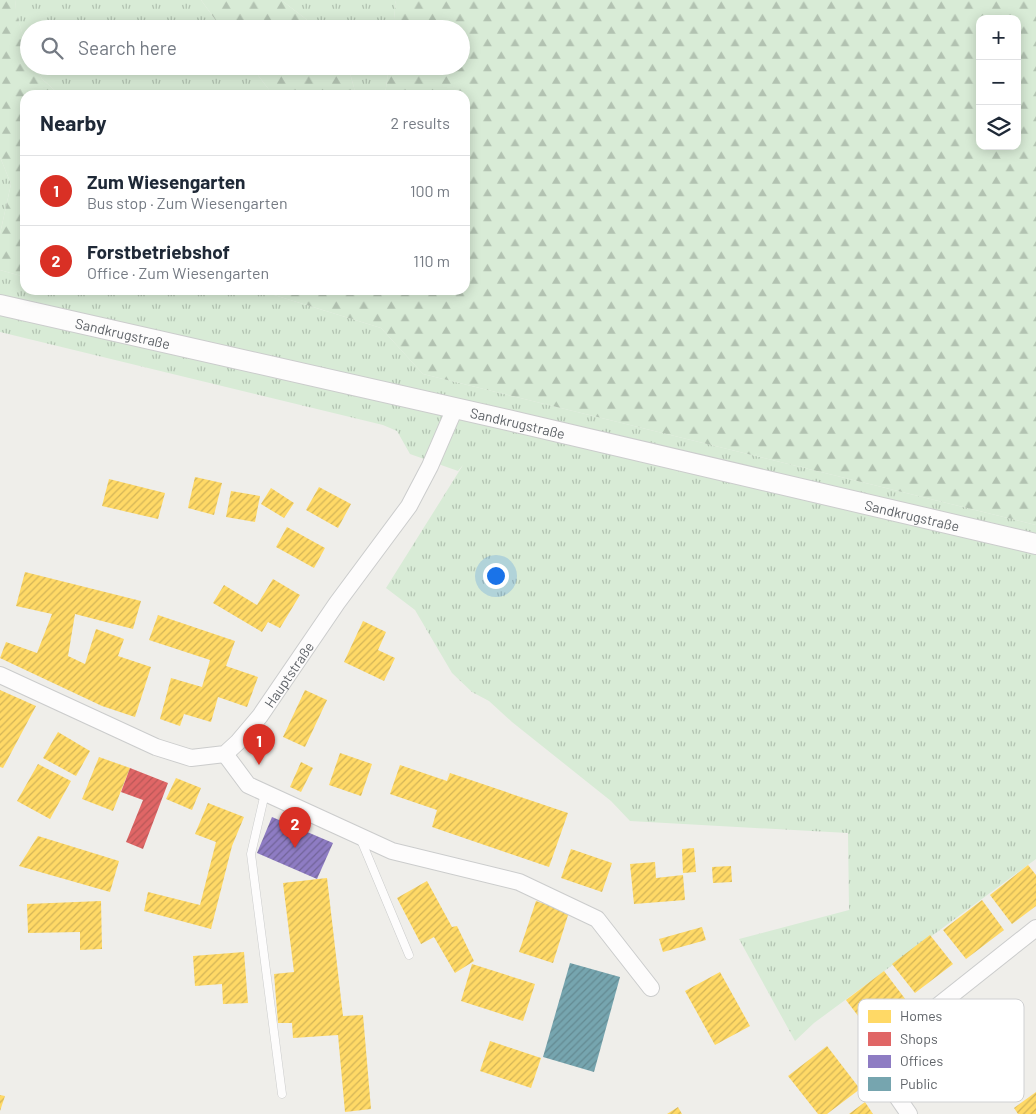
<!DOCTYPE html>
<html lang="en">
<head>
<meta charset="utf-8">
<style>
	:root { --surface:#fff; --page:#f2f2f3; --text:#1f2937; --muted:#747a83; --line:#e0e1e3; --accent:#d93025 }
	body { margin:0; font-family:Barlow,sans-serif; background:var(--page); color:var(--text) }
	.controls { position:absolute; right:15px; top:15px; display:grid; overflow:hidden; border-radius:10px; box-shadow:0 2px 12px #0003 }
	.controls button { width:45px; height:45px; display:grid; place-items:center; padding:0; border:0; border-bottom:1px solid var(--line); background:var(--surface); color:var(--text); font:25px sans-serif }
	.you { position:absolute; left:495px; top:575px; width:18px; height:18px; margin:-12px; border:4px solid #fff; border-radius:50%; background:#1a73e8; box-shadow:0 0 0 8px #1a73e833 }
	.badge { display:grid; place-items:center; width:32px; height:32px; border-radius:50%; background:var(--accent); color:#fff; font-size:16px; font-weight:700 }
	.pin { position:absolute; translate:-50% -41px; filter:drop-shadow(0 1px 2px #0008) }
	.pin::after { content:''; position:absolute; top:26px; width:18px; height:15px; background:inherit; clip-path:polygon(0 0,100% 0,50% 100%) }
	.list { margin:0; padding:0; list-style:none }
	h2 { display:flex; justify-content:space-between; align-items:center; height:65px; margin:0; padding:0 20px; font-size:21px }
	h2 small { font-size:16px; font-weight:400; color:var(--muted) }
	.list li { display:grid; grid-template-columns:32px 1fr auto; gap:15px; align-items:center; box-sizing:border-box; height:70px; padding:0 20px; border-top:1px solid var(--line) }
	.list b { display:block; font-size:19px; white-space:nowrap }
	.list p { margin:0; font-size:16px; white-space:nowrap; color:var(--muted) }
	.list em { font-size:16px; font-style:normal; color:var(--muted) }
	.icon { flex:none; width:28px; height:28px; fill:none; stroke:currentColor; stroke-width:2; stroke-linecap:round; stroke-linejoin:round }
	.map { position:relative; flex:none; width:1036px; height:1114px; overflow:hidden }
	.search { position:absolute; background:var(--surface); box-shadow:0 2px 12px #0003; left:20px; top:20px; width:450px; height:55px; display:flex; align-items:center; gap:12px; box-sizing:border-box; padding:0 18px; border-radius:28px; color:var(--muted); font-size:19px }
	.panel { position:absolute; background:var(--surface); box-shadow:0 2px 12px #0003; left:20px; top:90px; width:450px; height:205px; border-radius:15px }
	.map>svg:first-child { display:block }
</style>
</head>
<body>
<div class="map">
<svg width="1036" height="1114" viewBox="0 0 1036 1114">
	<defs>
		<pattern id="grass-tufts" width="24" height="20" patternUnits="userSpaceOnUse" patternTransform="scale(1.25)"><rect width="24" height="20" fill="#d8ebd6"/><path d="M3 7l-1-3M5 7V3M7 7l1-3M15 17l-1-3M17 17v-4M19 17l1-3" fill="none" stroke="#b2c2b1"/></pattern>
		<pattern id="forest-firs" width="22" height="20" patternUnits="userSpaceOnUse" patternTransform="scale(1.25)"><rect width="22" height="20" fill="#d8ebd6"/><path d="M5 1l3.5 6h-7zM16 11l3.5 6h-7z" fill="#b2c2b1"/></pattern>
		<pattern id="homes-hatch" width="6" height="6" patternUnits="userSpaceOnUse" patternTransform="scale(1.25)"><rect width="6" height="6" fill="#ffd966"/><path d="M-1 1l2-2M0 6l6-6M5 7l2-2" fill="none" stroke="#d2b458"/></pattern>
		<pattern id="shops-hatch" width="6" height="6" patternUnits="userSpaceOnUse" patternTransform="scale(1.25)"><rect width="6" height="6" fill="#e06666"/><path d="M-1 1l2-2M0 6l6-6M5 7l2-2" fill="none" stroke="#b95858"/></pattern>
		<pattern id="offices-hatch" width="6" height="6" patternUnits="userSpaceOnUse" patternTransform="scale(1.25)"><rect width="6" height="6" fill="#8e7cc3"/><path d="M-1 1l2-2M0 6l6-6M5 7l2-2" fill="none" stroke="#72649a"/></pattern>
		<pattern id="public-hatch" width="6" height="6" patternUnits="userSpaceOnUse" patternTransform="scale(1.25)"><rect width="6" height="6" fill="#76a5af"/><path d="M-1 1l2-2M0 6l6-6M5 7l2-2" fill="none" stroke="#648a92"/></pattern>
	</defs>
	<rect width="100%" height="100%" fill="#efeeea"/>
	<g fill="url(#grass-tufts)">
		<path d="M15 0H201L222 29H29V56L16 13Z"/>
		<path d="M281 0H396L393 29H319Z"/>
		<path d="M35 66H251L273 95H60L42 79Z"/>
		<path d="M348 66H389L385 95H356Z"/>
		<path d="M0 157 11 184 0 234Z"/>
		<path d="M0 270 25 277V290H258L381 328 423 374 1036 525V859L814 1023 795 1041 739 939 849 910 848 833 630 821 611 801 512 722 489 701 472 692 452 673 415 610 386 588 463 465 458 471 410 454 397 431 383 425 0 332Z"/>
	</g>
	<g fill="url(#forest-firs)" fill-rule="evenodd">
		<path d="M0 0H15C16 23 29 44 29 66H35L42 79 60 95H25V277L0 270V234L11 184 0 157Z"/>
		<path d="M201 0H281L319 29H222Z"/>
		<path d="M396 0H1036V525L423 374 381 328 258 290H370L377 293 376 290H465V95H385L389 66H461V29H393ZM980 19H1017V146H980Z"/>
		<path d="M251 66H348L356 95H273Z"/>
	</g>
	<g fill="url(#homes-hatch)">
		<path d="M195 477 222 483 214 515 188 508Z"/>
		<path d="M109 479 165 493 158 519 102 506Z"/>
		<path d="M319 487 351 504 338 528 306 510Z"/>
		<path d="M271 488 294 503 284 518 261 504Z"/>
		<path d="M231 491 260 496 255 522 226 517Z"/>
		<path d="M287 527 325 548 314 568 276 547Z"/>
		<path d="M25 572 141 601 133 629 75 614 68 656 85 664 96 629 124 639 118 656 151 667 135 717 102 706 0 658 6 642 37 653 52 614 16 606Z"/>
		<path d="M273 579 300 595 280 628 268 622 262 632 213 603 224 585 257 605Z"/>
		<path d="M158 615 235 641 226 666 258 677 247 707 218 697 211 722 184 714 180 726 160 719 171 678 202 687 210 660 149 640Z"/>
		<path d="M363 621 386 632 378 650 395 658 384 681 344 662Z"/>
		<path d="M0 690 36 706 3 768 0 767Z"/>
		<path d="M305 690 327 700 305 747 283 737Z"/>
		<path d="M58 732 90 751 76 776 43 758Z"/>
		<path d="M340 753 372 764 361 796 329 785Z"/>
		<path d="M99 757 130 768 113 811 82 799Z"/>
		<path d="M301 762 313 768 301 792 290 787Z"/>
		<path d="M38 764 71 781 50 819 17 801Z"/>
		<path d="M400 765 447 781 450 773 568 813 549 867 432 827 437 810 390 794Z"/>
		<path d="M176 778 201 788 192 810 166 799Z"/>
		<path d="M208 803 244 817 232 846 211 929 144 911 148 892 200 905 216 842 195 834Z"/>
		<path d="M38 836 119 861 110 892 19 866Z"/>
		<path d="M694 848 696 872 683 873 682 849Z"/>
		<path d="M571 849 612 863 602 892 561 878Z"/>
		<path d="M655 862 656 878 683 875 685 900 634 904 630 864Z"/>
		<path d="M1028 865 1036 875V906L1012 924 990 895Z"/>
		<path d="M731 866 732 882 713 883 712 867Z"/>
		<path d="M327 878 343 1016 363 1015 371 1109 345 1112 338 1035 293 1038 292 1023H278L274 974 294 972 283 883Z"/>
		<path d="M427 881 452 927 457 926 474 961 455 973 434 937 421 944 397 898Z"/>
		<path d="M982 900 1004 930 966 959 943 930Z"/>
		<path d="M101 901 102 949 80 950V932L28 933 27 904Z"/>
		<path d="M536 901 569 912 553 963 519 952Z"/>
		<path d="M702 927 706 940 663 952 659 939Z"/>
		<path d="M930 935 953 964 915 993 892 964Z"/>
		<path d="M244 952 248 1003 223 1004 222 984 195 986 193 956Z"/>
		<path d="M472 964 535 984 523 1021 461 1001Z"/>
		<path d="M884 971 906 1000 868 1029 846 1000Z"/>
		<path d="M720 972 750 1026 715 1045 685 991Z"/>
		<path d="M490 1041 541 1058 531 1088 480 1071Z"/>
		<path d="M827 1046 860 1089 827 1114H818L788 1076Z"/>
		<path d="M1036 1092V1114H1018L1014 1108Z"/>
		<path d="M0 1095 5 1096 0 1111Z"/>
		<path d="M865 1102 873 1114H849Z"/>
		<path d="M678 1107 682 1114H667Z"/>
	</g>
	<path fill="url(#shops-hatch)" d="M130 768 168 783 143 849 126 842 143 800 121 792Z"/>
	<path fill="url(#offices-hatch)" d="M272 817 333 843 317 879 257 853Z"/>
	<path fill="url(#public-hatch)" d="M570 963 620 977 594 1072 543 1057Z"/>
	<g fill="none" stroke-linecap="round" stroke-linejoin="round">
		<defs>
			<g id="service">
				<path d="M265 793 251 854 282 1094"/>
				<path d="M361 840 409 955"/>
			</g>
			<g id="minor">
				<path id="s1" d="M0 675 156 747 191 758 225 754 238 742 260 716 337 603 409 506 430 466 455 408"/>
				<path d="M225 754 248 785 392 851 519 882 597 919 651 988"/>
				<path d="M909 1114 871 1059 1036 928"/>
			</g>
			<g id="tertiary">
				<path id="s2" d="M0 305 512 421 1036 544"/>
			</g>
		</defs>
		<use href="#service" stroke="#cbcccc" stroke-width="9"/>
		<use href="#minor" stroke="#cbcccc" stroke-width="18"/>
		<use href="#tertiary" stroke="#cbcccc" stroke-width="22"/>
		<use href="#service" stroke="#fdfcfc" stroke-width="8"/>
		<use href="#minor" stroke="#fdfcfc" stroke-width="16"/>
		<use href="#tertiary" stroke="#fdfcfc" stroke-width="20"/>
	</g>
	<g text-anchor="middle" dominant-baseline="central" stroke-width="5" stroke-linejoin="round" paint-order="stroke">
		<g font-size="14" fill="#5f6368" stroke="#fff">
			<text stroke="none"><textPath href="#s2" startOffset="126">Sandkrugstraße</textPath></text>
			<text stroke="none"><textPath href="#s2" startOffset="531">Sandkrugstraße</textPath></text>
			<text stroke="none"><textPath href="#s2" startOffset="936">Sandkrugstraße</textPath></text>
			<text stroke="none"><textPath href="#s1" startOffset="345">Hauptstraße</textPath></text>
		</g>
	</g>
	<rect x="858" y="999" width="166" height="103" rx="8" fill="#fff" stroke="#cfd0d2" stroke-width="1"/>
	<rect x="868" y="1010" width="23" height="13" fill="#ffd966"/>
	<rect x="868" y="1032" width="23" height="14" fill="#e06666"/>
	<rect x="868" y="1055" width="23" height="13" fill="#8e7cc3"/>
	<rect x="868" y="1077" width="23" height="14" fill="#76a5af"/>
	<g font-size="14" fill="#5f6368">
		<text x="900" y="1021">Homes</text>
		<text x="900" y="1044">Shops</text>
		<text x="900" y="1066">Offices</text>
		<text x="900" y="1089">Public</text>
	</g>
</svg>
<div class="controls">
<button>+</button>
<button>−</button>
<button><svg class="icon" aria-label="layers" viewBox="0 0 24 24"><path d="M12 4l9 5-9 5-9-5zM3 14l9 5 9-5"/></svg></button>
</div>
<div class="you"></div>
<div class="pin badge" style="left:259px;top:765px">1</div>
<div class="pin badge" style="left:295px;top:848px">2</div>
<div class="search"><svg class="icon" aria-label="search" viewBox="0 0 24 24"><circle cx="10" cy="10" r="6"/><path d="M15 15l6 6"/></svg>Search here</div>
<section class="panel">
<h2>Nearby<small>2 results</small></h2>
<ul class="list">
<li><span class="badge">1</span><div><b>Zum Wiesengarten</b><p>Bus stop · Zum Wiesengarten</p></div><em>100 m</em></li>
<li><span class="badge">2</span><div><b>Forstbetriebshof</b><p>Office · Zum Wiesengarten</p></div><em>110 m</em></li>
</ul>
</section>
</div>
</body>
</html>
